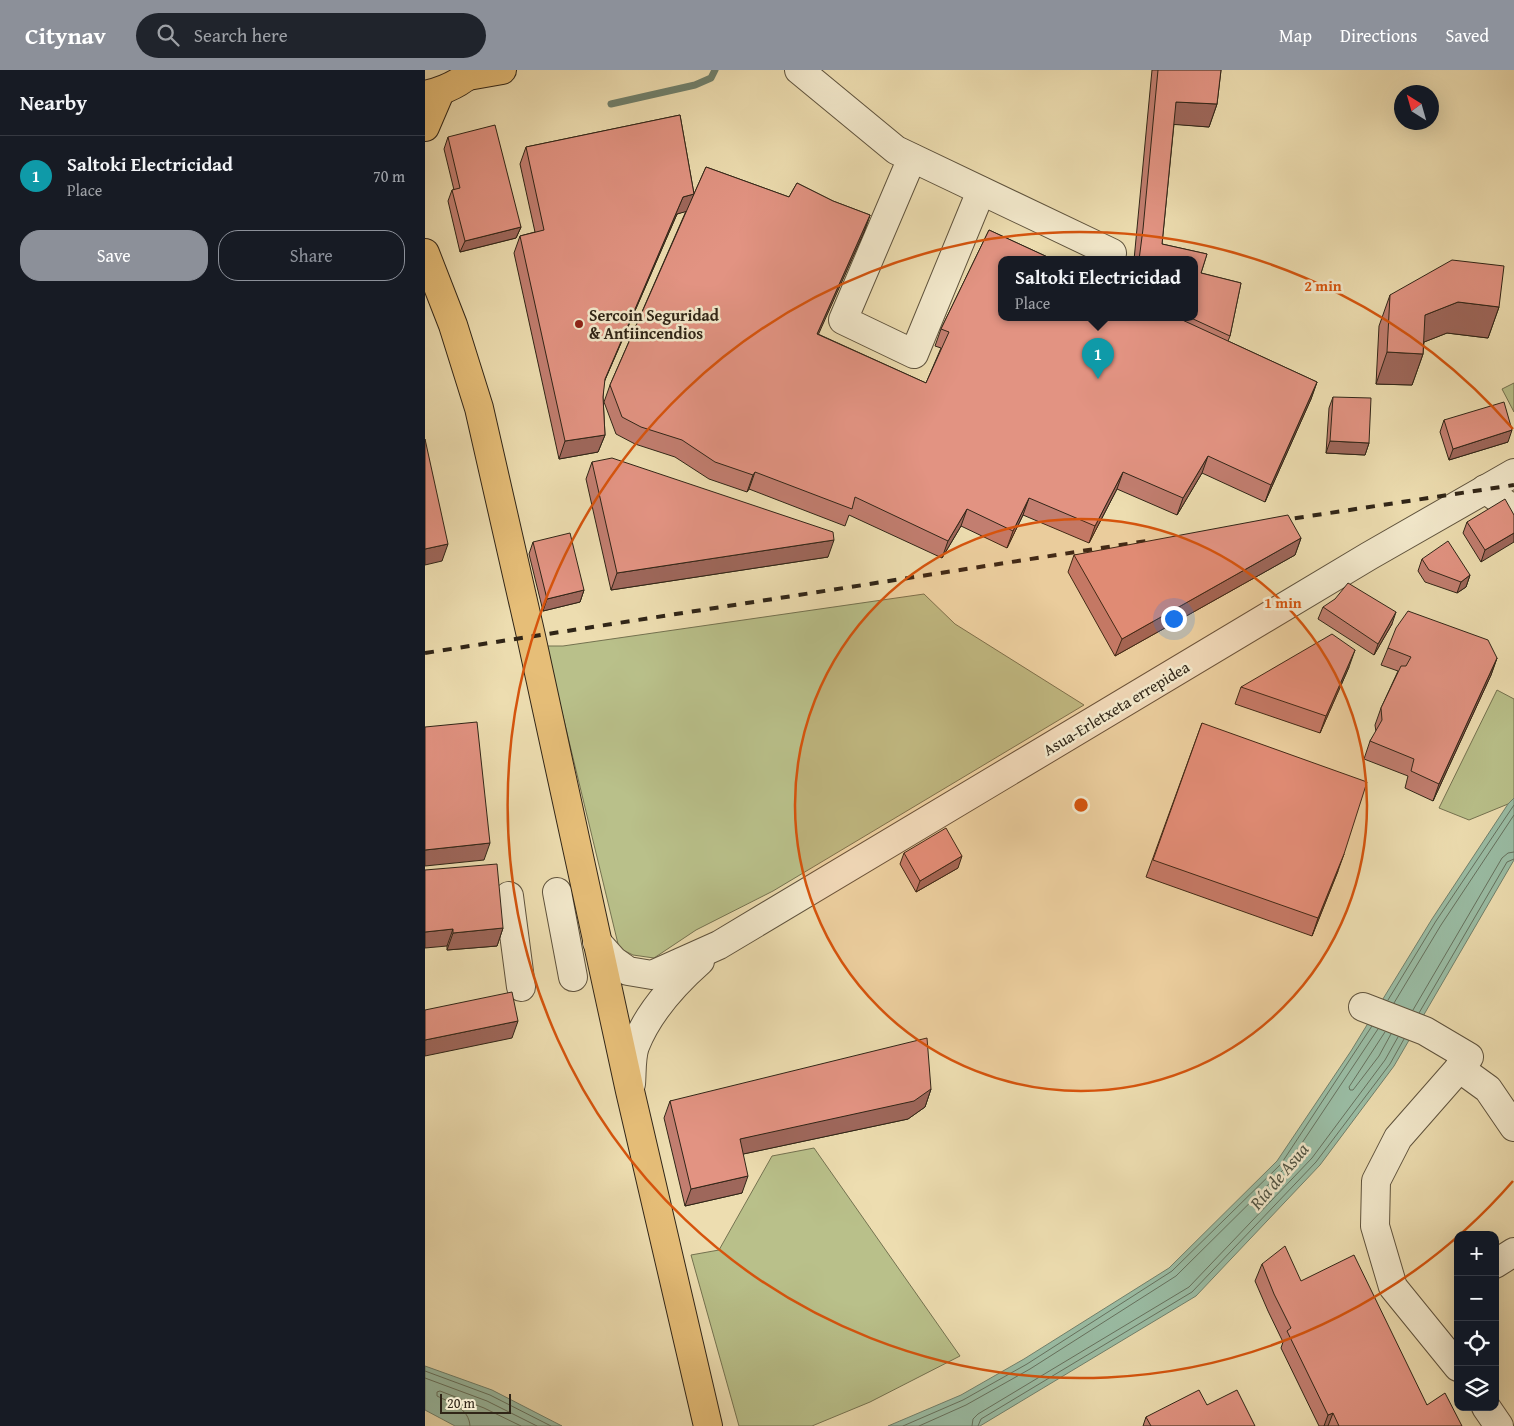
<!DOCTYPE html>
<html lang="en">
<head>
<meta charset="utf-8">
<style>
	:root { --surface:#171b24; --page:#20242c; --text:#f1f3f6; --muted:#9ea1a6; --line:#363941; --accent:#8c9099 }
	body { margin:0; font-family:"Gentium Book Plus",serif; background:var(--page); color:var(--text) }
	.controls { position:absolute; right:15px; bottom:15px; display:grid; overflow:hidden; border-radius:10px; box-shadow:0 5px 20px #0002 }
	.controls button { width:45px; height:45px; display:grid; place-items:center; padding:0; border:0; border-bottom:1px solid var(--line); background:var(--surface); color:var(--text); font:25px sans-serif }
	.compass { position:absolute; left:969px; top:15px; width:45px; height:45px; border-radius:50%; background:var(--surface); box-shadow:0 5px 20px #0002; rotate:323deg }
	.scale { position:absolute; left:15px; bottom:12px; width:71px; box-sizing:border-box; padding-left:5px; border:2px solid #302517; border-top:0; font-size:14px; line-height:18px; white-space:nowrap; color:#302517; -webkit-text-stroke:4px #f3e9cc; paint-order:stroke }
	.you { position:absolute; left:748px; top:548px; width:18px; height:18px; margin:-12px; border:4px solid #fff; border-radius:50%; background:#1a73e8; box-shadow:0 0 0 8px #1a73e833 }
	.badge { display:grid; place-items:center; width:32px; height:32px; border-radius:50%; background:var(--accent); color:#fff; font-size:16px; font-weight:700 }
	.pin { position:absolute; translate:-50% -41px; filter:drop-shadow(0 1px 2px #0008) }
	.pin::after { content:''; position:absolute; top:26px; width:18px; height:15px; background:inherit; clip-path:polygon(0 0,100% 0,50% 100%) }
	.popup { position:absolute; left:573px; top:186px; width:200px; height:65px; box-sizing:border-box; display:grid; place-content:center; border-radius:10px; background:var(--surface); filter:drop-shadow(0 1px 4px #0005); font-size:16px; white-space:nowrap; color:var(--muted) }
	.popup b { font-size:19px; color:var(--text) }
	.popup::after { content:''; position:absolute; left:50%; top:100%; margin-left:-10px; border:10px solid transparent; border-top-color:var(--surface) }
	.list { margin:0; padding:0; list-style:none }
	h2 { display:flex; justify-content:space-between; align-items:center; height:65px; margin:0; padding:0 20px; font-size:21px }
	h2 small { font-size:16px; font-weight:400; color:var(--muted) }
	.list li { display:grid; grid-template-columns:32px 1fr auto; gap:15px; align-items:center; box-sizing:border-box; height:80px; padding:0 20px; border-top:1px solid var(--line) }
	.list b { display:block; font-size:19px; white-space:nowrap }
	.list p { margin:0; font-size:16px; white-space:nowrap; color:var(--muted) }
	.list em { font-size:16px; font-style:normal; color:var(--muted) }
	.actions { display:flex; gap:10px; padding:15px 20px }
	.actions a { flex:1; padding:11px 0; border:1px solid var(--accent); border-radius:20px; text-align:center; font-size:18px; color:var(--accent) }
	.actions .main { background:var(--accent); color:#fff }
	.icon { flex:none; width:28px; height:28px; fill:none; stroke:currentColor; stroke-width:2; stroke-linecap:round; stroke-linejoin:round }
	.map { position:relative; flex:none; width:1089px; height:1356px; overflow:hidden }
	header { display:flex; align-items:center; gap:30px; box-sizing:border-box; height:70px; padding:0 25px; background:var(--accent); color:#fff }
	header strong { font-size:24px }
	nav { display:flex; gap:28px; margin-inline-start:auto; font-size:18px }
	.search { width:350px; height:45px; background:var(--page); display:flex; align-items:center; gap:12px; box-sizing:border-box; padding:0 18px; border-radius:28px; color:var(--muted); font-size:19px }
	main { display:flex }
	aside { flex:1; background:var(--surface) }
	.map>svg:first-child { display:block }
</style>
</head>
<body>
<header>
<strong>Citynav</strong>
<div class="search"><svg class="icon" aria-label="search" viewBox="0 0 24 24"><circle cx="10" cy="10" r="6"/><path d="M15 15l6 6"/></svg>Search here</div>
<nav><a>Map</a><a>Directions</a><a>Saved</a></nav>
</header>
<main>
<aside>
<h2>Nearby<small></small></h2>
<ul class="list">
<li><span class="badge" style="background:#0f9aa8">1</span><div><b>Saltoki Electricidad</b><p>Place</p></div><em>70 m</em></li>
</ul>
<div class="actions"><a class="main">Save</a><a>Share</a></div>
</aside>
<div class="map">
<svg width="1089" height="1356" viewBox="0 0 1089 1356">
	<rect width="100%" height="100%" fill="#edddb0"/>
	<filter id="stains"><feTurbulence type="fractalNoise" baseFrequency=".004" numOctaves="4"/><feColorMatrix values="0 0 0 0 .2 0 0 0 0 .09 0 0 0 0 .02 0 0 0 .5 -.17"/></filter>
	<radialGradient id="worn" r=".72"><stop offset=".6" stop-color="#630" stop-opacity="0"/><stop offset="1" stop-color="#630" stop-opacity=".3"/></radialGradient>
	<g fill="#b9c08a" stroke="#747250">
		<path d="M1089 313V342L1077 319Z"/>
		<path d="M499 524 530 554 659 635 348 821 271 860 229 888 208 885 194 878 121 576H138Z"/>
		<path d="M1072 620 1089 629V728L1083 734 1044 750 1014 738Z"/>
		<path d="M389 1078 535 1286 445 1332 387 1356H314L266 1185 294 1180 347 1086Z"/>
	</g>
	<g fill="#9abda5" stroke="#70806c">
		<path d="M1089 728V790L969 996 895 1095 771 1226 555 1356H463L536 1325 599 1289 744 1198 852 1091 926 981 1007 849 1083 734Z"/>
		<path d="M0 1296 67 1320 137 1356H30L0 1340Z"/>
	</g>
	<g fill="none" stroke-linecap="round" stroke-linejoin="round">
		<g stroke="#65715e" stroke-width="1">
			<path d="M963 930 1011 851 1089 735"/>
			<path d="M969 933 1016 855 1089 745"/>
			<path d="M988 940 1077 788 1083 783 1089 782"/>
			<path d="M994 943 1082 792 1089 789"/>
			<path d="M960 962 924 1017 925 1020H928L954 986 966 964"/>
			<path d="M0 1301 65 1325 126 1356"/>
			<path d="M0 1308 62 1331 112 1356"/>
			<path d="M45 1356C44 1338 26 1333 12 1326V1322L15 1321 59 1338 96 1356"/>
			<path d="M478 1356 538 1330 602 1294 747 1201 856 1094 947 956"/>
			<path d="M494 1356 541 1335 605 1299 751 1206 861 1097 953 959"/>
			<path d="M547 1356 548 1349 553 1344 764 1217 887 1088 960 990 973 967"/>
			<path d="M553 1356 556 1349 767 1222 891 1092 965 994 979 969"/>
		</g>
		<path stroke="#70806c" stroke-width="7" d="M186 34 270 15 286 8 290 0"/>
		<defs>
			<g id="minor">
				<path d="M374 0 471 80 687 183 684 190"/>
				<path d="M487 88 418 250 489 284 556 121"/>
				<path d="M1060 419 1089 440"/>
				<path d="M132 822 148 907"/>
				<path d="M84 826 96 917"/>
				<path d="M172 872 189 891 203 901 227 905 294 875 944 486 1089 403"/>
				<path d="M938 937 1000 961 1044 987 973 1068 951 1111 950 1156 968 1217 1033 1297"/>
				<path d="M1034 998 1063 1019 1089 1057"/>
				<path d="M206 1014C207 1003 206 987 210 976 223 943 249 914 275 891"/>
				<path d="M1070 1194 1089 1182"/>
				<path d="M1061 1337 1074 1356"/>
			</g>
			<g id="major">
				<path d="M43 6 77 0"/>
				<path d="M0 25C18 21 36 13 49 0"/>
				<path d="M0 57 15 22"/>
				<path d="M0 183 28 255 54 338 106 566 205 1021 283 1356"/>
			</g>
		</defs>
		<use href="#minor" stroke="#5f533d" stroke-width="30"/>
		<use href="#major" stroke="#302517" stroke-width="30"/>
		<use href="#minor" stroke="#f3e9cc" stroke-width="28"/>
		<use href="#major" stroke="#e6be78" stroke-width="28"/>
		<g stroke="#302517" stroke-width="4" stroke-dasharray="9 9" stroke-linecap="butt">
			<path d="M852 451 1089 415"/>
			<path d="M0 583 728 470"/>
		</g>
	</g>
	<g fill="#c27e70" stroke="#302517">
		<path d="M727 0H796L792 34 784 57 749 54 737 174 782 184 776 203 816 213 805 266 803 271 892 312 886 329 840 432 777 403 752 445 692 419 664 473 598 445 582 478 536 456 517 488 424 445 420 456 324 419 322 422 284 409 250 387 210 374 191 364 179 332 185 315 261 141 252 144 179 312 178 327 180 365 173 382 134 389 89 183 95 166 110 162 95 94 101 77 255 45 269 124 281 97 364 127 372 113 408 131 445 145 439 162 393 264 501 313 516 278 510 276 516 259 564 160 629 190H577V248H769V190H709Z"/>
		<path d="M23 67 96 157 91 168 35 182 23 131 27 120H29L19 79Z"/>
		<path d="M965 225 1074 237 1063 268 1022 263 999 272 998 284 987 315 951 314 954 256Z"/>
		<path d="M908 327 944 373 940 385 901 383 904 338Z"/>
		<path d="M1019 350 1083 372 1024 390 1015 362Z"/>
		<path d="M167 392 403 487 186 520 161 409Z"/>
		<path d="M1089 445 1056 492 1038 463 1042 452Z"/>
		<path d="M876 468 870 485 690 586 643 502 649 485Z"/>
		<path d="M108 472 159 520 155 532 118 541 104 484Z"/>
		<path d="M997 489 1045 505 1041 517 1032 523 1000 512 993 501Z"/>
		<path d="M898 537 967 554 949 585 893 549Z"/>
		<path d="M963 578 1072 588 1066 605 1008 731 980 718 983 706 939 689 945 671 951 662 950 655 956 638 973 601 956 595Z"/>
		<path d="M924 597 895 663 810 634 816 617Z"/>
		<path d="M777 653 913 801 887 866 721 807Z"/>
		<path d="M479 783 533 798 491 822 475 794Z"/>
		<path d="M0 800 78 858 72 876 22 880V876Z"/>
		<path d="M506 1019 500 1037 483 1049 318 1084 317 1123 260 1136 239 1048 245 1031Z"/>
		<path d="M837 1194 876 1211 1002 1335 1037 1356H894L856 1278 858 1272 843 1241 830 1211Z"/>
		<path d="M782 1335 830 1356H718L721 1347Z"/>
	</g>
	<g fill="#9e675b" stroke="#302517">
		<path d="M751 32 792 34 784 57 743 54Z"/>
		<path d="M269 124 263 141 252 144 173 326 180 309 258 127Z"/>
		<path d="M445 145 439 162 386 281 392 264Z"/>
		<path d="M96 157 91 168 35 182 40 171Z"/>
		<path d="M1033 232 1074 237 1063 268 1022 263 989 276 1000 245Z"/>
		<path d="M962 282 998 284 987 315 951 314Z"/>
		<path d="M892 312 886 329 840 432 846 415Z"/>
		<path d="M1087 360 1083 372 1024 390 1028 379Z"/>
		<path d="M180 365 173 382 134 389 140 371Z"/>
		<path d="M905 371 944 373 940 385 901 383Z"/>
		<path d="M783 386 777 403 752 445 758 428Z"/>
		<path d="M330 402 324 419 322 422 328 405Z"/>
		<path d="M698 402 692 419 664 473 670 456Z"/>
		<path d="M604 428 598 445 582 478 588 461Z"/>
		<path d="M542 439 536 456 517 488 523 471Z"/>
		<path d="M1089 463V472L1056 492 1060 480Z"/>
		<path d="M876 468 870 485 690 586 697 569Z"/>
		<path d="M409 470 403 487 186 520 192 503Z"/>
		<path d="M23 474 17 491 0 495V479Z"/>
		<path d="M1045 505 1041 517 1032 523 1036 512Z"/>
		<path d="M159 520 155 532 118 541 122 529Z"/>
		<path d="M971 542 967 554 949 585 953 574Z"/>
		<path d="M930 580 924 597 895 663 901 646Z"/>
		<path d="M1072 588 1066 605 1008 731 1014 714Z"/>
		<path d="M65 773 59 790 0 796V780Z"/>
		<path d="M919 784 913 801 887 866 893 848Z"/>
		<path d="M537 786 533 798 491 822 495 811Z"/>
		<path d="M78 858 72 876 22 880 28 863Z"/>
		<path d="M28 859 22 876 0 878V862Z"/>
		<path d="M93 951 87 968 0 986V970Z"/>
		<path d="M506 1019 500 1037 483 1049 309 1086 315 1069Z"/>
		<path d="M323 1106 317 1123 260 1136 266 1119Z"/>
		<path d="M908 1343 903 1356H899L903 1345Z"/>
	</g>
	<g fill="#e29382" stroke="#302517">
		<path d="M733 0H796L792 34 751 32 737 174 782 184 776 203 816 213 805 266 766 248H769V190H714L718 159Z"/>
		<path d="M255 45 269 124 281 97 364 127 372 113 408 131 445 145 392 264 501 313 524 262 516 259 564 160 629 190H577V248H753L892 312 846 415 783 386 758 428 698 402 670 456 604 428 588 461 542 439 523 471 430 427 427 439 330 402 328 405 290 392 257 370 216 357 197 347 185 315 269 124 258 127 180 309 178 327 180 365 140 371 95 166 119 160 101 77Z"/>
		<path d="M70 55 96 157 40 171 27 120 35 118 23 67Z"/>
		<path d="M1027 190 1079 196 1074 237 1033 232 1000 245 998 284 962 282 965 225Z"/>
		<path d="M908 327 946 328 944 373 905 371Z"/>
		<path d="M1079 332 1087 360 1028 379 1019 350Z"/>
		<path d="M0 369 23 474 0 479Z"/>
		<path d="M187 388 408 462 409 470 192 503 167 392Z"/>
		<path d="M1080 429 1089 445V463L1060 480 1042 452Z"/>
		<path d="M863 445 876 468 697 569 649 485Z"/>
		<path d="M145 463 159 520 122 529 108 472Z"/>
		<path d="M1023 471 1045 505 1036 512 1004 500 997 489Z"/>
		<path d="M923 513 971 542 953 574 898 537 910 529Z"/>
		<path d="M983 541 1063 570 1072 588 1014 714 986 701 989 689 945 671 957 650 956 638 976 596H981L986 587 963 578 971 558Z"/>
		<path d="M907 564 930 580 901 646 816 617Z"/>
		<path d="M52 652 65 773 0 780V657Z"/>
		<path d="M777 653 942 712 919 784 893 848 728 790Z"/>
		<path d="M521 758 537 786 495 811 479 783Z"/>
		<path d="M72 794 78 858 28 863V859L0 862V800Z"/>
		<path d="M87 922 93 951 0 970V940Z"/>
		<path d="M502 968 506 1019 489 1031 315 1069 323 1106 266 1119 245 1031Z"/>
		<path d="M860 1176 876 1211 929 1185 1002 1335 1020 1323 1037 1356H914L908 1343 903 1345 862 1261 866 1258 849 1224 837 1194Z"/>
		<path d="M774 1320 782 1335 812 1320 830 1356H726L721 1347Z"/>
	</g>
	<circle cx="656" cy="735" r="286" fill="#d6540d" fill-opacity=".12"/>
	<g fill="none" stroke="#d6540d" stroke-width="2.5">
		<circle cx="656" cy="735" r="286"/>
		<path d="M1088 1111A573 573 0 1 1 1088 359"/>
	</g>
	<circle fill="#8f2418" stroke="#f3e9cc" stroke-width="2" cx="154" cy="254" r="5"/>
	<g text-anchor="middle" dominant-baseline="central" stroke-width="5" stroke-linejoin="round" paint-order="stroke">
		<g font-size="16" font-weight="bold" fill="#302517" stroke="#f3e9cc" text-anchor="start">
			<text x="164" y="245">Sercoin Seguridad<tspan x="164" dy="18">&amp; Antiincendios</tspan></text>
		</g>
		<g font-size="16" fill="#302517" stroke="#f3e9cc">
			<text transform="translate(691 638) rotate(-31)">Asua-Erletxeta errepidea</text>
		</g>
		<g font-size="18" font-style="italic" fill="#505342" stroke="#f3e9cc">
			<text transform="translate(854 1106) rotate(-50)">Ría de Asua</text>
		</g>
	</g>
	<circle cx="656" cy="735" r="8" fill="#d6540d" stroke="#f3e9cc" stroke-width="2.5"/>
	<g font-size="15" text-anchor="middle" font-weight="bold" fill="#d6540d" stroke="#f3e9cc" stroke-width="5" stroke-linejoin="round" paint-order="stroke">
		<text x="898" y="221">2 min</text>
		<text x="858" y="538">1 min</text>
	</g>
	<rect width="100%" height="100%" filter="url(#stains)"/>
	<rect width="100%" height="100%" fill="url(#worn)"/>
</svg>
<div class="controls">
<button>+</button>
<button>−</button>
<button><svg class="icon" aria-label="locate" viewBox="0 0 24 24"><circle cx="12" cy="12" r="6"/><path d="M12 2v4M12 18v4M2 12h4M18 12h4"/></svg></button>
<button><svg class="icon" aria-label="layers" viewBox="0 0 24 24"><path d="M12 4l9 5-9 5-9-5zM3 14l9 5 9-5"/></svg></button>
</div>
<svg class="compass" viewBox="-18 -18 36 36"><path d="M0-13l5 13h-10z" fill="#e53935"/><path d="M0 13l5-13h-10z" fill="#9ea1a6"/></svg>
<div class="scale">20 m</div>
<div class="you"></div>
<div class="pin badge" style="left:673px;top:309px;background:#0f9aa8">1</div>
<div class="popup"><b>Saltoki Electricidad</b>Place</div>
</div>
</main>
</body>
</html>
